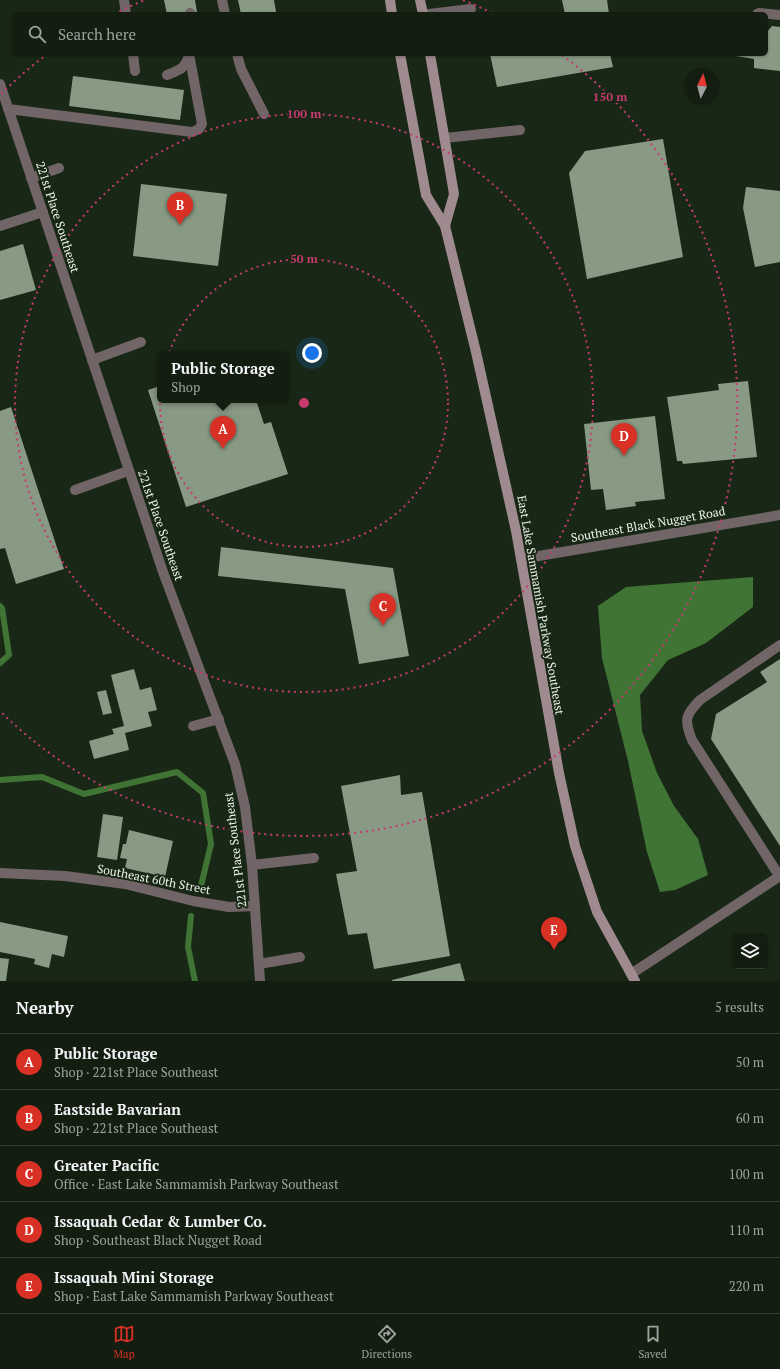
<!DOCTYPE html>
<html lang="en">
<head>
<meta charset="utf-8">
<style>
	:root { --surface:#131e10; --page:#202b1e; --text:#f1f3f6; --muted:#9da29f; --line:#323c30; --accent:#d93025 }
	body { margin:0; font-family:"PT Serif",serif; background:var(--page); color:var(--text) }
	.controls { position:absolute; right:12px; bottom:12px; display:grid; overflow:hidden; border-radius:6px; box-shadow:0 1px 3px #0004 }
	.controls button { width:36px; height:36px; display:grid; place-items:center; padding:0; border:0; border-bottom:1px solid var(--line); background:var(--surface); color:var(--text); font:20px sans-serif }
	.compass { position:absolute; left:684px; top:68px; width:36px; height:36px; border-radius:50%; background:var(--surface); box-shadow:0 1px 3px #0004; rotate:6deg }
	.you { position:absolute; left:312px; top:353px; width:14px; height:14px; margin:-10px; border:3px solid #fff; border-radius:50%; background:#1a73e8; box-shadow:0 0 0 6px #1a73e833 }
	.badge { display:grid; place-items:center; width:26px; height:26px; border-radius:50%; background:var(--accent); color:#fff; font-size:13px; font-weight:700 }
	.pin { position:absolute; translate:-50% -33px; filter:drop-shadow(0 1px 2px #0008) }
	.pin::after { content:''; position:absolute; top:21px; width:14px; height:12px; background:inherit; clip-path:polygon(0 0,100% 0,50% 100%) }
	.popup { position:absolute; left:157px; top:351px; width:132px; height:52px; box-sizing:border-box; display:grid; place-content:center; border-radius:6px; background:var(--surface); filter:drop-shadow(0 1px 3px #0005); font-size:13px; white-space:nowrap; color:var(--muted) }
	.popup b { font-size:15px; color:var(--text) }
	.popup::after { content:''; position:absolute; left:50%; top:100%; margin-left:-8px; border:8px solid transparent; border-top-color:var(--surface) }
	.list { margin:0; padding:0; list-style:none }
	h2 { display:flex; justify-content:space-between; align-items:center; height:52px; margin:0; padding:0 16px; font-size:17px }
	h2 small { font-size:13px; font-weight:400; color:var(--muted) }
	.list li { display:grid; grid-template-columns:26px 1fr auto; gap:12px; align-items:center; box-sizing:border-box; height:56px; padding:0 16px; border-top:1px solid var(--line) }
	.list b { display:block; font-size:15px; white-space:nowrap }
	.list p { margin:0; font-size:13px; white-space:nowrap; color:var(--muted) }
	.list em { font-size:13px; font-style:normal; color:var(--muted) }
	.icon { flex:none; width:22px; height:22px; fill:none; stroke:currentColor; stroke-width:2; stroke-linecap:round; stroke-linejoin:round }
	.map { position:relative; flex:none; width:780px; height:981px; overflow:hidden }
	.search { position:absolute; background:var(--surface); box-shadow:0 1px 3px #0004; left:12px; right:12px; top:12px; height:44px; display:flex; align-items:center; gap:10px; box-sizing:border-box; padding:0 14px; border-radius:6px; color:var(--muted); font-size:15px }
	.sheet { height:332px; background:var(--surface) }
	nav { display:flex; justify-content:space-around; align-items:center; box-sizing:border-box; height:56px; border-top:1px solid var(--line); background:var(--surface); font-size:11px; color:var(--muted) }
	nav a { display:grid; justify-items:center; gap:2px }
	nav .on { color:var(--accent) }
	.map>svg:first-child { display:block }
</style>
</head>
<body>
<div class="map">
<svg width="780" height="981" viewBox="0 0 780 981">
	<rect width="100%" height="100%" fill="#192816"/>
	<path fill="#407435" d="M753 577V607L706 643 668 660 640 695 642 731 657 773 674 806 698 839 708 875 675 890 660 892 647 852 628 761 602 658 598 606 626 587Z"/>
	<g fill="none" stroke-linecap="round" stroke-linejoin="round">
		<g stroke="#407435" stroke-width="6">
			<path d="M0 606 2 608 9 655 0 663"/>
			<path d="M0 780 42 777 84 794 177 772 203 793 211 844 200 890"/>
			<path d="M191 916 188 947 195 981"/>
		</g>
	</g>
	<g fill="#889984">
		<path d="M164 0H195L197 12 167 14Z"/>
		<path d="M238 0H274L276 12 241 14Z"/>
		<path d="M562 0H607L609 14H565Z"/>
		<path d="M772 26 780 27V71L754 68V59L736 56V54H766V33Z"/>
		<path d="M490 54H610L613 67 497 87Z"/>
		<path d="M73 76 184 90 180 120 69 106Z"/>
		<path d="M663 139 683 257 587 279 569 173 585 151Z"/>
		<path d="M141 184 227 194 218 266 133 256Z"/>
		<path d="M746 187 780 191V262L755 267 743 208Z"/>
		<path d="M23 244 36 290 0 300V251Z"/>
		<path d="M748 381 757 457 683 464 682 461H677L667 397 719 390 718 384Z"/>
		<path d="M160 386V400H256L264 424 271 422 288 474 186 507 148 390Z"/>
		<path d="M11 407 64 569 16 584 5 548 0 549V411Z"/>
		<path d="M655 416 665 499 635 502 636 506 606 510 603 489 591 490 584 424Z"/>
		<path d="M221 547 393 568 409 656 359 664 345 589 218 576Z"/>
		<path d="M780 659V846L711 739 716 714 767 682 760 672Z"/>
		<path d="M134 669 140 690 151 687 157 710 148 712 152 726 125 733 129 750 94 759 89 741 114 734 112 729 124 726 111 675Z"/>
		<path d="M106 690 112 713 103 715 97 692Z"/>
		<path d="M400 775 401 795 422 792 450 956 374 969 367 933 348 935 336 874 357 871 341 786Z"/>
		<path d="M103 814 123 817 117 860 97 857Z"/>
		<path d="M129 830 173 841 165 877 125 868 127 859 120 858 123 844H126Z"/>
		<path d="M0 922 68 936 64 957 52 954 49 968 34 964 35 959 0 952Z"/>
		<path d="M0 958 9 959 6 981H0Z"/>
		<path d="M460 963 465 981H392V980Z"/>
	</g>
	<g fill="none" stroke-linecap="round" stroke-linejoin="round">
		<g stroke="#726568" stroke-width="10">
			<path d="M124 0 126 14"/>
			<path d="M222 0 225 14"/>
			<path d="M190 14V13"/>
			<path d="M429 14 471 9"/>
			<path d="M757 14 759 13 780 15"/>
			<path d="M133 54 135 71"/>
			<path d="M237 54 241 69 264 114"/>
			<path d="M167 75C180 70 185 69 189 55"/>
			<path d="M8 109 192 132 199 129 202 124 189 54"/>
			<path d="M445 138 520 130"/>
			<path d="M31 178 59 168"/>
			<path d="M0 226 43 212"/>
			<path d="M92 360 141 342"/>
			<path d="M75 490 128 471"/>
			<path d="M780 645 700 700C685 715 684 720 692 740L780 877"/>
			<path d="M193 726 219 719"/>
			<path d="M252 865 314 858"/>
			<path d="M259 964 300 957"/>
			<path d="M631 974 780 876"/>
		</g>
		<g stroke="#726568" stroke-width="10">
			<path d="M0 84 163 572 235 764 245 807 252 865 260 981"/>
			<path d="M0 873 65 876 125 884 193 901 229 907 255 906"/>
		</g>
		<path stroke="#726568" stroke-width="10" d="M521 559 780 515"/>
		<g stroke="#9f8a8f" stroke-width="10">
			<path d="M390 0 392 14"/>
			<path d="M420 0 423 14"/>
			<path d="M400 54 426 195 445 226 476 352 516 531 559 773 575 846 597 912 635 981"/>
			<path d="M430 54 454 194 445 226"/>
		</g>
	</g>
	<g fill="none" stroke="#c83970" stroke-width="2" stroke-dasharray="2 4">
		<circle cx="304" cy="403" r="144"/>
		<circle cx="304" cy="403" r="289"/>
		<path d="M1 94A433 433 0 0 1 46 55M114 14A433 433 0 0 1 145 0M463 0A433 433 0 0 1 494 14M562 55A433 433 0 1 1 1 712"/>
	</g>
	<g text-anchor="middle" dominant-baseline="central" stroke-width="4" stroke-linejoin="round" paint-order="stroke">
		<g font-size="12" fill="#ebf4e9" stroke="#192816">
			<text transform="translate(58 217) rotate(72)">221st Place Southeast</text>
			<text transform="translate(648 524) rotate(-10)">Southeast Black Nugget Road</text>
			<text transform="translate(161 525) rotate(71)">221st Place Southeast</text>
			<text transform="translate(541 605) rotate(80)">East Lake Sammamish Parkway Southeast</text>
			<text transform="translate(235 850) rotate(-97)">221st Place Southeast</text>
			<text transform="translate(154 879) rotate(11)">Southeast 60th Street</text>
		</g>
	</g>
	<circle cx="304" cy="403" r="6" fill="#c83970" stroke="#192816" stroke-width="2"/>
	<g font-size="12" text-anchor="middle" font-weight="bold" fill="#c83970" stroke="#192816" stroke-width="4" stroke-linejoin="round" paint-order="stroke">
		<text x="610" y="101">150 m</text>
		<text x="304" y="118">100 m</text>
		<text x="304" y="263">50 m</text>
	</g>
</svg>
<div class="controls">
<button><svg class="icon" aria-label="layers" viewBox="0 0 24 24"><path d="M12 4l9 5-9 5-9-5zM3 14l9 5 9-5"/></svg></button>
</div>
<svg class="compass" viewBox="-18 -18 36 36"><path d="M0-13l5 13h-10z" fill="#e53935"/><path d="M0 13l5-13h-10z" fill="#9da29f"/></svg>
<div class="you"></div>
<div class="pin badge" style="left:223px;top:449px">A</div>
<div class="popup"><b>Public Storage</b>Shop</div>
<div class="pin badge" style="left:180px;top:225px">B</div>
<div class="pin badge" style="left:383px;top:626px">C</div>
<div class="pin badge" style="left:624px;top:456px">D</div>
<div class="pin badge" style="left:554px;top:950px">E</div>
<div class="search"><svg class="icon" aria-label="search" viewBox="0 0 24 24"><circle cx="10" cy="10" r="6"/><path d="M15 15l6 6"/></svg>Search here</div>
</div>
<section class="sheet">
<h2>Nearby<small>5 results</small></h2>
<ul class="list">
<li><span class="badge">A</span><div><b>Public Storage</b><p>Shop · 221st Place Southeast</p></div><em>50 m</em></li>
<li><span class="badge">B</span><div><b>Eastside Bavarian</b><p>Shop · 221st Place Southeast</p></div><em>60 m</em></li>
<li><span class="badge">C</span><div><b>Greater Pacific</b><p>Office · East Lake Sammamish Parkway Southeast</p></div><em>100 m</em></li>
<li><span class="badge">D</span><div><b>Issaquah Cedar &amp; Lumber Co.</b><p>Shop · Southeast Black Nugget Road</p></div><em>110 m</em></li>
<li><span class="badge">E</span><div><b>Issaquah Mini Storage</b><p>Shop · East Lake Sammamish Parkway Southeast</p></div><em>220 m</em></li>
</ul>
</section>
<nav>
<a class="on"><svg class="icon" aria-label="map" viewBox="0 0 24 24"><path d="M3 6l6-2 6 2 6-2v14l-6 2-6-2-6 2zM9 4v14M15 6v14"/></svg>Map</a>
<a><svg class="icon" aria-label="directions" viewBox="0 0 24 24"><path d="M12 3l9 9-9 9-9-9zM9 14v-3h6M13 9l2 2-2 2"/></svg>Directions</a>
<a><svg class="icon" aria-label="saved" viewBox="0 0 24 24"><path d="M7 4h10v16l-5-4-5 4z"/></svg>Saved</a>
</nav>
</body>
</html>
